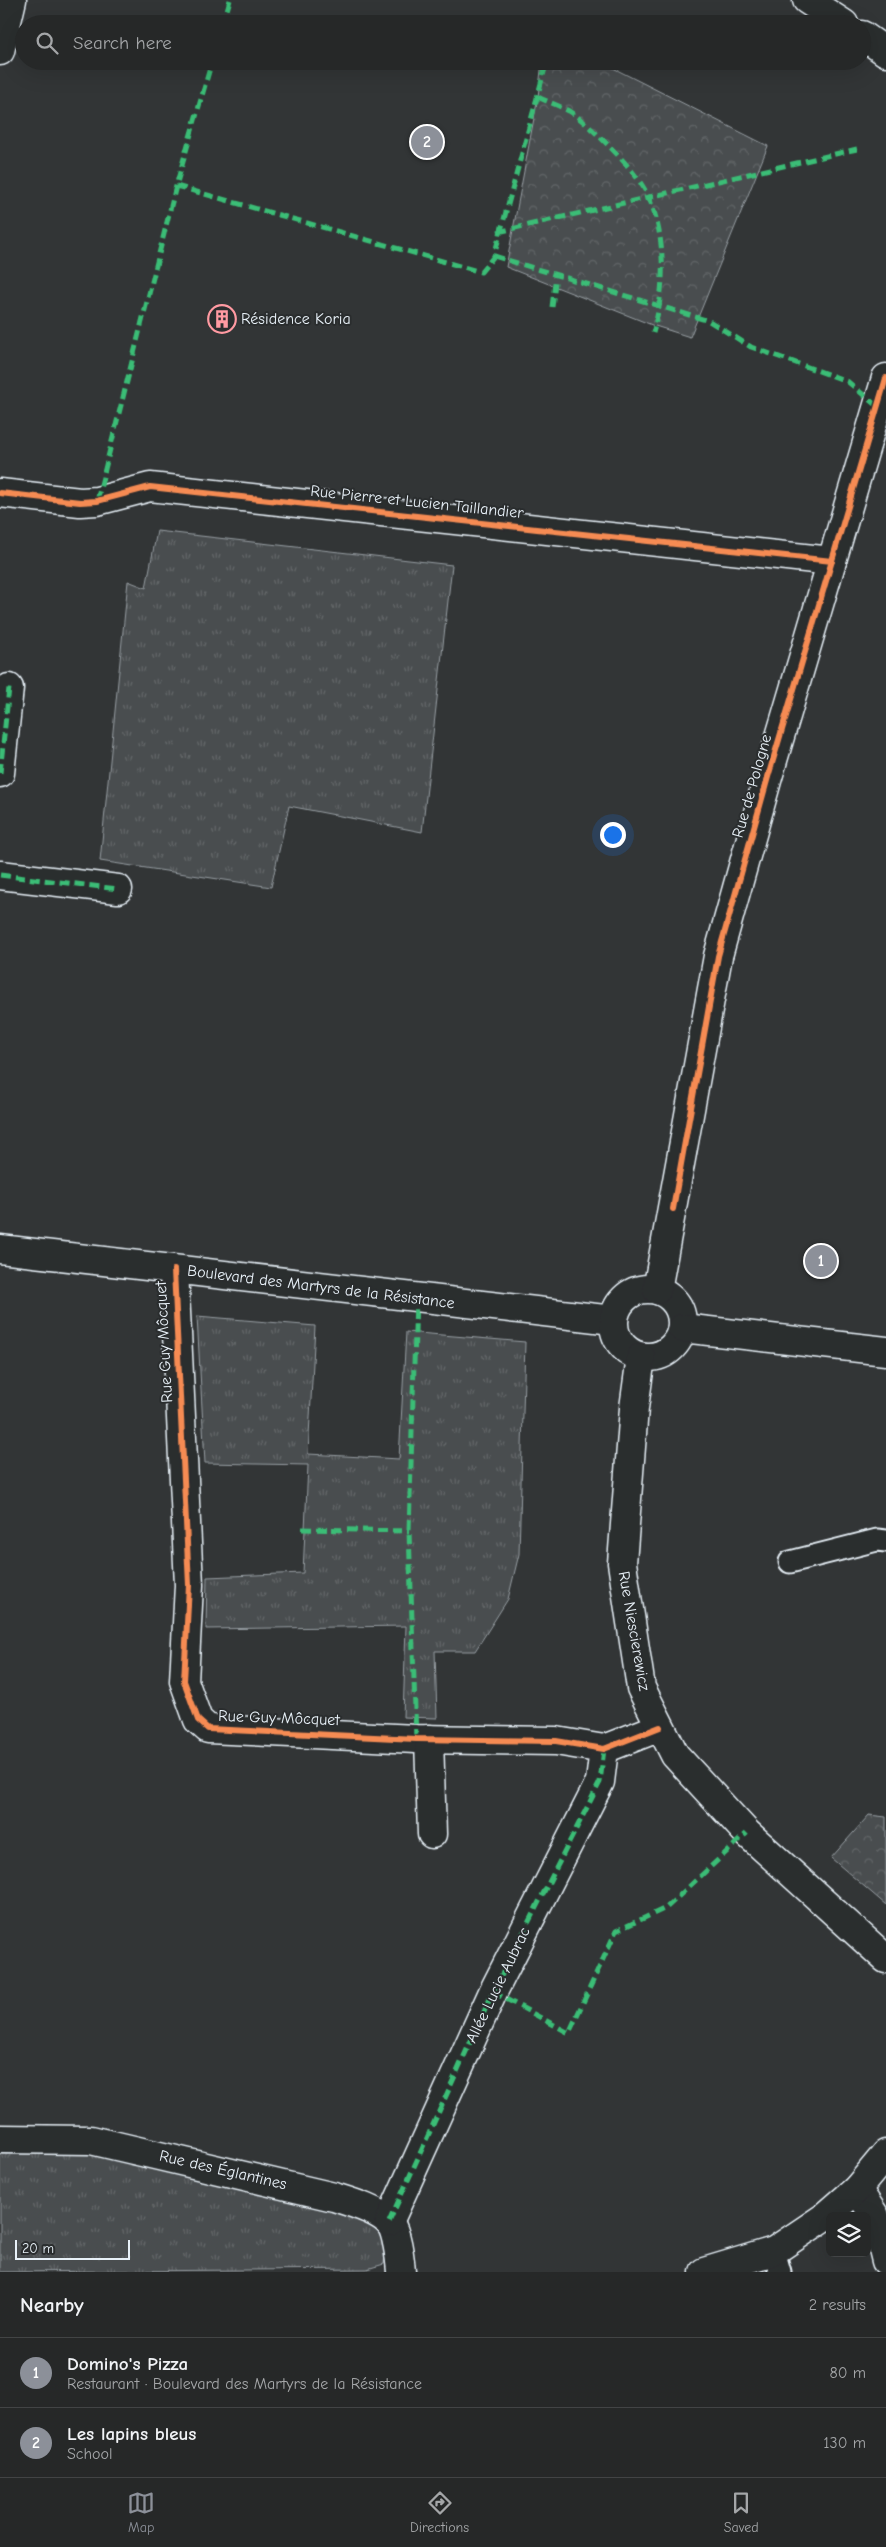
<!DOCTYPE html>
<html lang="en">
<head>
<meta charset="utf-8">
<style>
	:root { --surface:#262828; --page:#323434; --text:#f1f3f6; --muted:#a4a6a8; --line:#424445; --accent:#8c9099 }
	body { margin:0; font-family:"Comic Neue",sans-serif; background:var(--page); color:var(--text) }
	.controls { position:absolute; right:15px; bottom:15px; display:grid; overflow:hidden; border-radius:8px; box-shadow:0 5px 20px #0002 }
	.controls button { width:45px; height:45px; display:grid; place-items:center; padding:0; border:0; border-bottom:1px solid var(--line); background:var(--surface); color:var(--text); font:25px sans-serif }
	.scale { position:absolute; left:15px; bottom:12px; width:115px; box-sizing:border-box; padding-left:5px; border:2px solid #e8f1f8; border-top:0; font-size:14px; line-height:18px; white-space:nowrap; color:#e8f1f8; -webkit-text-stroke:4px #2a2d2e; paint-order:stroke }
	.you { position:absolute; left:612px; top:834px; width:18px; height:18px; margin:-12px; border:4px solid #fff; border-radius:50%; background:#1a73e8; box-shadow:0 0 0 8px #1a73e833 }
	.badge { display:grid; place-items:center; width:32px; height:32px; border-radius:50%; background:var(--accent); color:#fff; font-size:16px; font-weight:700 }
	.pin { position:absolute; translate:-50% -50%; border:2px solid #fff; box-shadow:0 1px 5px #0006 }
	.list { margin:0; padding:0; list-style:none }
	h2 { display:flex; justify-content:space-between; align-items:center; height:65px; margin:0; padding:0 20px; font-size:21px }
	h2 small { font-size:16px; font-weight:400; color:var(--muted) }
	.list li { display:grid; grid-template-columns:32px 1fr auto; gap:15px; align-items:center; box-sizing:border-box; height:70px; padding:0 20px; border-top:1px solid var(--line) }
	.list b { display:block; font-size:19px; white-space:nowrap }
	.list p { margin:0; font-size:16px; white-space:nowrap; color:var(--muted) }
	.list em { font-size:16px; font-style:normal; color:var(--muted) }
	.icon { flex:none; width:28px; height:28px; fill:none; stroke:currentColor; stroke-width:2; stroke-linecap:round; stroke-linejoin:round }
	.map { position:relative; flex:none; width:886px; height:2272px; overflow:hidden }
	.search { position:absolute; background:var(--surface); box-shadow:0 5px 20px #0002; left:15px; right:15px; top:15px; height:55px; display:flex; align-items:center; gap:12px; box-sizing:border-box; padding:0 18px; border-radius:28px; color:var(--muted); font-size:19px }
	.sheet { height:205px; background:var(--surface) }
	nav { display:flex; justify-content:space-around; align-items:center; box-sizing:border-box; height:70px; border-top:1px solid var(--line); background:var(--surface); font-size:14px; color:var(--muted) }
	nav a { display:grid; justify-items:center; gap:2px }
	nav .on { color:var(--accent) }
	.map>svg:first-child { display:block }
</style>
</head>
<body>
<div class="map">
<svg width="886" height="2272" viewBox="0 0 886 2272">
	<defs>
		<pattern id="grass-tufts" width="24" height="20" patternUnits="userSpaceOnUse" patternTransform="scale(1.25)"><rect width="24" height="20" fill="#494d4f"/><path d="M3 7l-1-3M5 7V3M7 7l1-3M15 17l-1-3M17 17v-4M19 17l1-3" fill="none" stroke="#636769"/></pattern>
		<pattern id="forest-crowns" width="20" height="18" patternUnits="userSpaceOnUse" patternTransform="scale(1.25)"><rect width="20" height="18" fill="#494d4f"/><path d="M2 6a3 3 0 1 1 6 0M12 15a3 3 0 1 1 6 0" fill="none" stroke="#636769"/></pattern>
	</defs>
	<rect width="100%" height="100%" fill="#323536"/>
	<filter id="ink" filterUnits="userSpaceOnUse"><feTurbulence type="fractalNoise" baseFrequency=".02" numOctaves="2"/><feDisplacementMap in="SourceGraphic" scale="10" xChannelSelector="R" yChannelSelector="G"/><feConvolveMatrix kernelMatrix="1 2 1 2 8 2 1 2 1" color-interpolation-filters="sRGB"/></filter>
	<g filter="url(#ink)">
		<g fill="url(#grass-tufts)" stroke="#989fa4">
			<path d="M157 531 452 565 422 832 289 806 271 887 100 861 128 581 146 588Z"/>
			<path d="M197 1316 315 1326 308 1454 399 1459 406 1332 525 1342 519 1554 508 1599 475 1651H435L437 1718 403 1717 406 1626 206 1629 207 1577 303 1573 308 1465 205 1463Z"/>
			<path d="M77 2153 112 2155 352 2213C376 2228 388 2233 384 2264L367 2269 0 2272V2154Z"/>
		</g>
		<g fill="url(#forest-crowns)" stroke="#989fa4">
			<path d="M542 61H599L768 146 690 337 652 325 506 267 538 97Z"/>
			<path d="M869 1815 886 1817V1905L831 1858Z"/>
		</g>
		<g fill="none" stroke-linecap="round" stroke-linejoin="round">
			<defs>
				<g id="lane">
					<path d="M790 1562 877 1540 886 1541"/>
					<path d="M774 2251 780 2272"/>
				</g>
				<g id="street">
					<path d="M0 51 12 0"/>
					<path d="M0 493 80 502 97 501 150 487 832 561"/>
					<path d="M0 773 9 688"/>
					<path d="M0 875 118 889"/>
					<path d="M174 1270 189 1585 184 1681 198 1720 208 1729 416 1739 556 1741 604 1749 660 1727"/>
					<path d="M429 1739 432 1834"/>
					<path d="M0 2139 91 2140 334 2197C350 2202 378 2210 389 2222 397 2231 400 2259 401 2272"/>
					<path d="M857 2189 875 2216 886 2261"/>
					<path d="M389 2222 493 1992 600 1782 604 1749"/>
					<path d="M704 2272 774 2251 826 2216 857 2189 886 2154"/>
				</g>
				<g id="secondary">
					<path d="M807 0 844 24"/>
					<path d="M862 35 886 52"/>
					<path d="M0 1249 613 1320"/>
					<circle cx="648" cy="1323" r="34"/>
					<path d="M657 1290 718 956 768 777 886 378"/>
					<path d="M682 1328 886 1351"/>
					<path d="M641 1357 634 1408 622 1563 641 1688 675 1755 747 1833 886 1959"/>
				</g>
			</defs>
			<use href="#lane" stroke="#e8f1f8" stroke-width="25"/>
			<use href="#street" stroke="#e8f1f8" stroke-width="31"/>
			<use href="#secondary" stroke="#e8f1f8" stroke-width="31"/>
			<use href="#lane" stroke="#2a2d2e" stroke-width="21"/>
			<use href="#street" stroke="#2a2d2e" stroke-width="28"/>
			<use href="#secondary" stroke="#2a2d2e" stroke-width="28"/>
			<g stroke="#3abd76" stroke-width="5" stroke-dasharray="10 5" stroke-linecap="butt">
				<path d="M223 24 230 0"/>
				<path d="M557 24 558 20"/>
				<path d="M538 97C548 102 560 106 569 111 583 120 596 133 607 144 622 159 640 178 649 198 667 240 665 290 653 333"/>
				<path d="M176 186 481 272 494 256 547 61"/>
				<path d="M498 232 857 149"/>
				<path d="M494 256 709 321 751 347 847 381 878 407"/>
				<path d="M552 307 556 275"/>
				<path d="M97 501 176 186 212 61"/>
				<path d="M0 773 9 688"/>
				<path d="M0 875 118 889"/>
				<path d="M302 1529 409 1531"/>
				<path d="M416 1739 409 1531 416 1298"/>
				<path d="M493 1992 569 2033 616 1931 666 1908 747 1833"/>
				<path d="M389 2222 493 1992 600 1782 604 1749"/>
			</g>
			<defs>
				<g id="cycleway">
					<path d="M0 493 80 502 97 501 150 487 832 561"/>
					<path d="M673 1209 718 956 768 777 886 378"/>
					<path d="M174 1270 189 1585 184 1681 198 1720 208 1729 416 1739 556 1741 604 1749 660 1727"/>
				</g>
			</defs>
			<use href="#cycleway" stroke="#2a2d2e" stroke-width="9"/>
			<use href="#cycleway" stroke="#f68b52" stroke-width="6"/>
		</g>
	</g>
	<defs>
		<symbol id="building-ring" viewBox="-11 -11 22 22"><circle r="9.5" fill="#2a2d2e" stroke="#ff9aa2" stroke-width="1.5"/><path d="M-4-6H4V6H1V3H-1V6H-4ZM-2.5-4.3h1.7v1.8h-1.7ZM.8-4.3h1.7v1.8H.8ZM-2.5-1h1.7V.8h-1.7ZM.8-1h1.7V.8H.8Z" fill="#ff9aa2"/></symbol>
	</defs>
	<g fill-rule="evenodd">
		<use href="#building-ring" x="206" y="303" width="32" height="32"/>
	</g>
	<g text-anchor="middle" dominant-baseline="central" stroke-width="4" stroke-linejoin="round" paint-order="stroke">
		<g font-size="16" fill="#e8f1f8" stroke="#2a2d2e" text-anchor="start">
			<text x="241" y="319">Résidence Koria</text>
		</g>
		<g font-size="16" fill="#e8f1f8" stroke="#2a2d2e">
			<text transform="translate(417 502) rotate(6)">Rue Pierre et Lucien Taillandier</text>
			<text transform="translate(752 786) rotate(-74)">Rue de Pologne</text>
			<text transform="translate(321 1287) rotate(7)">Boulevard des Martyrs de la Résistance</text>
			<text transform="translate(164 1342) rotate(-93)">Rue Guy Môcquet</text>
			<text transform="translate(634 1631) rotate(80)">Rue Niescierewicz</text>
			<text transform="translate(279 1718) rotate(2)">Rue Guy Môcquet</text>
			<text transform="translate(498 1985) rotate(-64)">Allée Lucie Aubrac</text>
			<text transform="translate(223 2170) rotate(13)">Rue des Églantines</text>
		</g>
	</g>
</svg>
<div class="controls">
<button><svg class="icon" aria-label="layers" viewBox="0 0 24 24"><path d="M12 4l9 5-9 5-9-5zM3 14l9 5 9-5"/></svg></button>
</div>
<div class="scale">20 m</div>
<div class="you"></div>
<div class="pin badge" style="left:821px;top:1261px">1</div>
<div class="pin badge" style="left:427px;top:142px">2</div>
<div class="search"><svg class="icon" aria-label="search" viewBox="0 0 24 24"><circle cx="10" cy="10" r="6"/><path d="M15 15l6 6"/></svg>Search here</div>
</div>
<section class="sheet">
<h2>Nearby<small>2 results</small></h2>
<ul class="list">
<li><span class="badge">1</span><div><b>Domino's Pizza</b><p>Restaurant · Boulevard des Martyrs de la Résistance</p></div><em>80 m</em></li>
<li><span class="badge">2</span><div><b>Les lapins bleus</b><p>School</p></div><em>130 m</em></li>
</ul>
</section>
<nav>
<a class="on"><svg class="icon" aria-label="map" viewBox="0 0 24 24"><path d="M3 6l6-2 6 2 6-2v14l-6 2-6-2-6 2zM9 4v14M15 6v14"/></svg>Map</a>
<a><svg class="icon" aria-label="directions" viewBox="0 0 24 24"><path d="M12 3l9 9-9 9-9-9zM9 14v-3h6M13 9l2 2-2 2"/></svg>Directions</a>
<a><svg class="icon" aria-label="saved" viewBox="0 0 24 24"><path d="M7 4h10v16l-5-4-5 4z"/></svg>Saved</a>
</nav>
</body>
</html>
